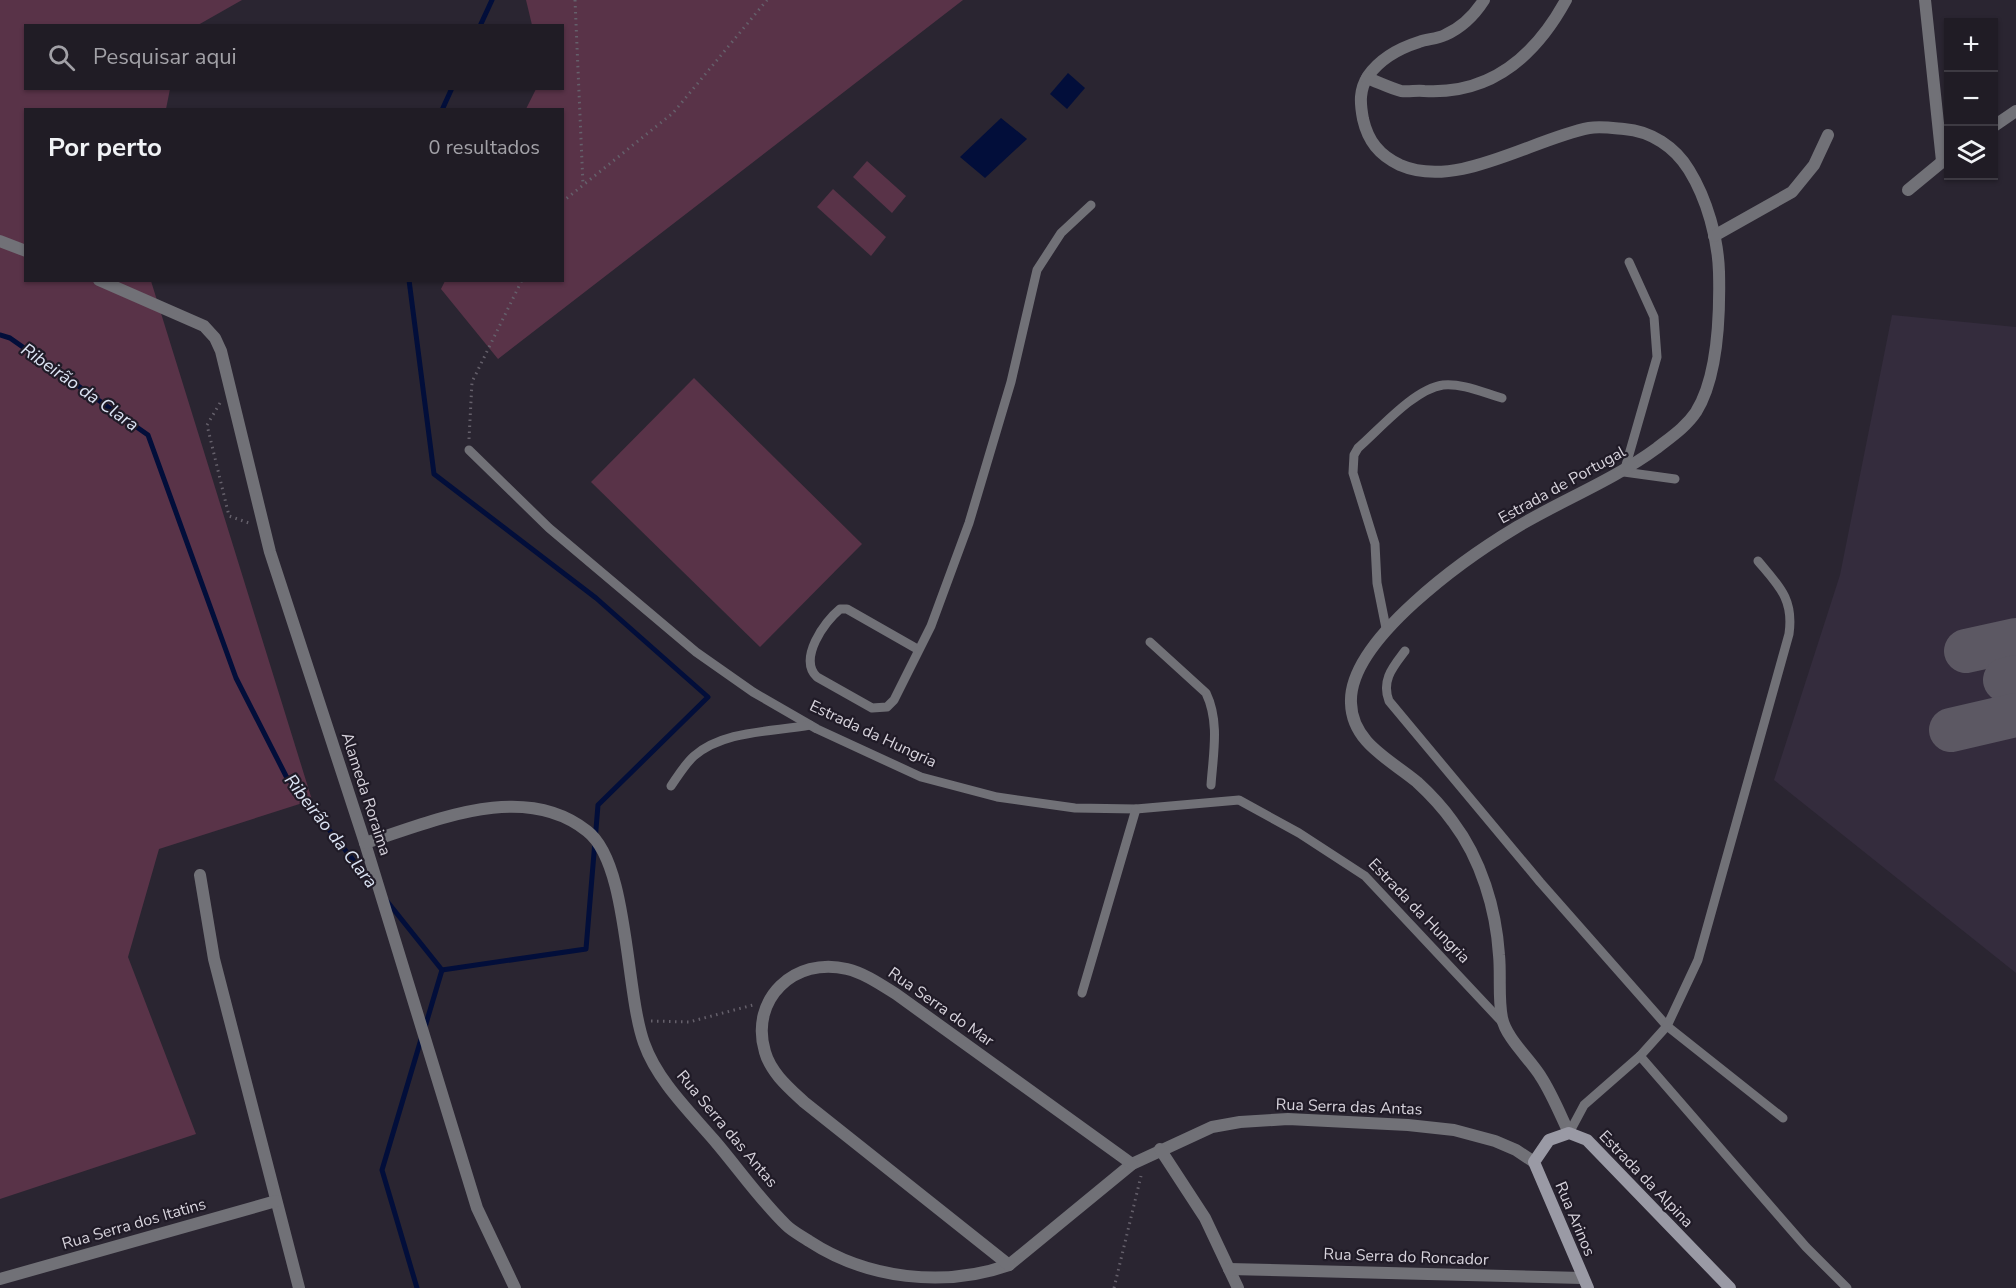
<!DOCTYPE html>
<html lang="pt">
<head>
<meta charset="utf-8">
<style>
	:root { --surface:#201c25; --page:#2d2932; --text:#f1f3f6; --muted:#a2a1a7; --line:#3d3a42 }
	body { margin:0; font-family:"Nunito Sans",sans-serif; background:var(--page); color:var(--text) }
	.controls { position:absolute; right:18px; top:18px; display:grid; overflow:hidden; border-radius:0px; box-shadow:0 2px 4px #0004 }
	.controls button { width:54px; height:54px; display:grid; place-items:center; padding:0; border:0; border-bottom:2px solid var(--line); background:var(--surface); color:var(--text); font:30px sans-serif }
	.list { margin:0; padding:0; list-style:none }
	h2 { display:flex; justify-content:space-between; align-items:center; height:78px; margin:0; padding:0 24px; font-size:26px }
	h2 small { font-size:20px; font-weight:400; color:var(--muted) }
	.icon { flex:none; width:33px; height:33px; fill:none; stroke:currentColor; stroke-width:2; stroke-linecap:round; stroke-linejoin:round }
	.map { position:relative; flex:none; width:2016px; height:1288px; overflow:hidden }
	.search { position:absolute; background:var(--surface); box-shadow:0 2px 4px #0004; left:24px; top:24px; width:540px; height:66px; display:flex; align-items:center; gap:15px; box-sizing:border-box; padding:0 21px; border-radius:0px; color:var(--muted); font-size:22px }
	.panel { position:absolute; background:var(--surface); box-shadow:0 2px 4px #0004; left:24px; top:108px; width:540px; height:174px; border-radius:0px }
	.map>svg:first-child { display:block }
</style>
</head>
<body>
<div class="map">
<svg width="2016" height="1288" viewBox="0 0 2016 1288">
	<rect width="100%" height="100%" fill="#2a2531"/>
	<path fill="#342c3d" d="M1892 315 2016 327V973L1774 780 1840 575Z"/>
	<g fill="#593348">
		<path d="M0 0H242L198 25 26 26V88L170 89 166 109 26 110V280L151 281 312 800 159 849 128 957 196 1134 0 1199Z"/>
		<path d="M526 0H963L498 359 441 289 445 281 562 280V110L526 109 536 89 562 88V26L532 25Z"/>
		<path d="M867 161 906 196 892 213 853 177Z"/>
		<path d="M833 189 886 237 871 256 817 207Z"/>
		<path d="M694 378 862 544 760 647 591 482Z"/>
	</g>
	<g fill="#020e3a">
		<path d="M1068 73 1085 88 1067 109 1050 94Z"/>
		<path d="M1001 118 1027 139 985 178 960 157Z"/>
	</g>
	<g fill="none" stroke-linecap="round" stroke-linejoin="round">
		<g stroke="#020e3a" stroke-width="5">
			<path d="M480 26 492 0"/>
			<path d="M442 110 452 88"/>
			<path d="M409 280 434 474 596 598 708 697 598 805 586 949 442 970"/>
			<path d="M0 335 10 338 148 435 236 678 286 776 374 886"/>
			<path d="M386 900 442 970 425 1027"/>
			<path d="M417 1288 382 1170 422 1036"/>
		</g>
		<g stroke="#5c5863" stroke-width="44">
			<path d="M1966 651 2016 640"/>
			<path d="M2005 680 2016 677"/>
			<path d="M1951 730 2016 715"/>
		</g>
		<g stroke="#65606b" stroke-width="3" stroke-dasharray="1.5 4.5" stroke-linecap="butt">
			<path d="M575 0 583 185"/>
			<path d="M562 202 673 113 767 0"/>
			<path d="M220 403 207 425 229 516 249 523"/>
			<path d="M469 439 472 382 522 280"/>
			<path d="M651 1021 689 1022 753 1005"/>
			<path d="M1114 1288 1141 1176"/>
		</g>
		<g stroke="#717177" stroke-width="9">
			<path d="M1629 262 1654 317 1657 357 1624 472 1675 479"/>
			<path d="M469 450 549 528 696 652 753 692 817 729 921 777 997 797 1075 808 1136 809 1239 800 1299 833 1365 876 1502 1022"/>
			<path d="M1386 628 1377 583 1375 544 1353 473 1354 455 1358 448C1380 429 1414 389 1443 385 1462 383 1484 393 1502 398"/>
			<path d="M1150 642 1206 693C1220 722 1213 755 1211 785"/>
			<path d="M919 650 847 609H840C824 622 798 659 817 677L872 708 887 707 894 700 931 626 969 523 1011 382 1037 270 1061 233 1091 205"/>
			<path d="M1405 651C1393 667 1381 680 1389 701L1540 882 1667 1026 1783 1118"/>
			<path d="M671 786C678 776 685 764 694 756 724 730 772 732 810 725"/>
			<path d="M1082 993 1136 809"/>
			<path d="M1640 1056 1806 1247 1847 1288"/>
			<path d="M1569 1133 1584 1105 1640 1056 1667 1026 1698 960 1789 634C1794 599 1779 586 1758 561"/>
		</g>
		<g stroke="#717177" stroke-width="12">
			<path d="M1484 0C1475 14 1461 28 1445 35 1437 39 1427 39 1419 42 1400 48 1380 59 1368 76 1359 90 1360 103 1363 119 1368 141 1379 155 1400 165 1457 190 1532 139 1589 128 1600 126 1613 128 1624 129 1651 131 1675 147 1689 170 1707 199 1718 239 1719 272 1720 313 1718 377 1696 412 1686 427 1671 437 1657 448 1612 481 1564 499 1517 527 1467 557 1348 640 1351 703 1352 743 1391 760 1417 782 1429 793 1443 808 1453 822 1481 859 1496 909 1499 955 1501 975 1498 998 1502 1018 1506 1038 1530 1059 1541 1077 1552 1094 1560 1114 1569 1133"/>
			<path d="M1925 0 1942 161"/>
			<path d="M1367 78C1378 82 1390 88 1401 91 1409 92 1417 90 1424 91 1491 95 1536 55 1566 0"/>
			<path d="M1994 126 2016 111"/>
			<path d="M1908 190 1948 157"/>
			<path d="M1714 236 1792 192 1814 165 1828 135"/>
			<path d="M0 241 26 251"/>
			<path d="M99 280 204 326 215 338 221 351 270 552 365 843 477 1208 515 1288"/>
			<path d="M365 843C432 822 523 780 587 831 629 863 625 990 644 1043 657 1080 689 1111 714 1140 738 1168 760 1200 786 1225 793 1232 802 1236 809 1241 867 1279 944 1288 1009 1265L1132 1164 1212 1127 1240 1122 1288 1119 1408 1125 1454 1130 1495 1141 1516 1150 1534 1162"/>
			<path d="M200 875 214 959 299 1288"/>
			<path d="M1160 1149 1205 1218 1238 1288"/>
			<path d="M1009 1265 804 1102C789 1088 771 1073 765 1052 749 999 795 956 847 969 864 973 880 984 896 994L1132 1164"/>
			<path d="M1229 1269 1582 1278"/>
			<path d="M0 1279 276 1201"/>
		</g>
		<path stroke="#9a9aa5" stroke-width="12" d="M1588 1288 1534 1162 1549 1140 1569 1133 1587 1140 1730 1288"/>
	</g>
	<g text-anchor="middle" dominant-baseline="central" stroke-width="4.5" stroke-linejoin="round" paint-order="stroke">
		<g font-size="16" fill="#d7d3dc" stroke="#201b27">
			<text transform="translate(1562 485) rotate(-29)">Estrada de Portugal</text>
			<text transform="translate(873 734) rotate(25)">Estrada da Hungria</text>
			<text transform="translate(366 794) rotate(72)">Alameda Roraima</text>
			<text transform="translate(1419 911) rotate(46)">Estrada da Hungria</text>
			<text transform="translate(941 1007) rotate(35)">Rua Serra do Mar</text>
			<text transform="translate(1349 1107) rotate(2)">Rua Serra das Antas</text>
			<text transform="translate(727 1129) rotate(50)">Rua Serra das Antas</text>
			<text transform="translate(1646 1179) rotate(46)">Estrada da Alpina</text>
			<text transform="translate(1575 1219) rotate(67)">Rua Arinos</text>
			<text transform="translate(134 1224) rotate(-16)">Rua Serra dos Itatins</text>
			<text transform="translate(1406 1257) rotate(2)">Rua Serra do Roncador</text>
		</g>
		<g font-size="18" font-style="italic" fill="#dce4f4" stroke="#201b27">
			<text transform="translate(80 387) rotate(35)">Ribeirão da Clara</text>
			<text transform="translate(331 831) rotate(52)">Ribeirão da Clara</text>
		</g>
	</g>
</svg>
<div class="controls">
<button>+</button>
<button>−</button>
<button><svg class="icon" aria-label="layers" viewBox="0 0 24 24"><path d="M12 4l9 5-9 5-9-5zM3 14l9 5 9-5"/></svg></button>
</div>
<div class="search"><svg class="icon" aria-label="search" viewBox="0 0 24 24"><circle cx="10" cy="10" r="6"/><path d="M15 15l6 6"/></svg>Pesquisar aqui</div>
<section class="panel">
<h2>Por perto<small>0 resultados</small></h2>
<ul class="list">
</ul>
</section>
</div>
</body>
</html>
